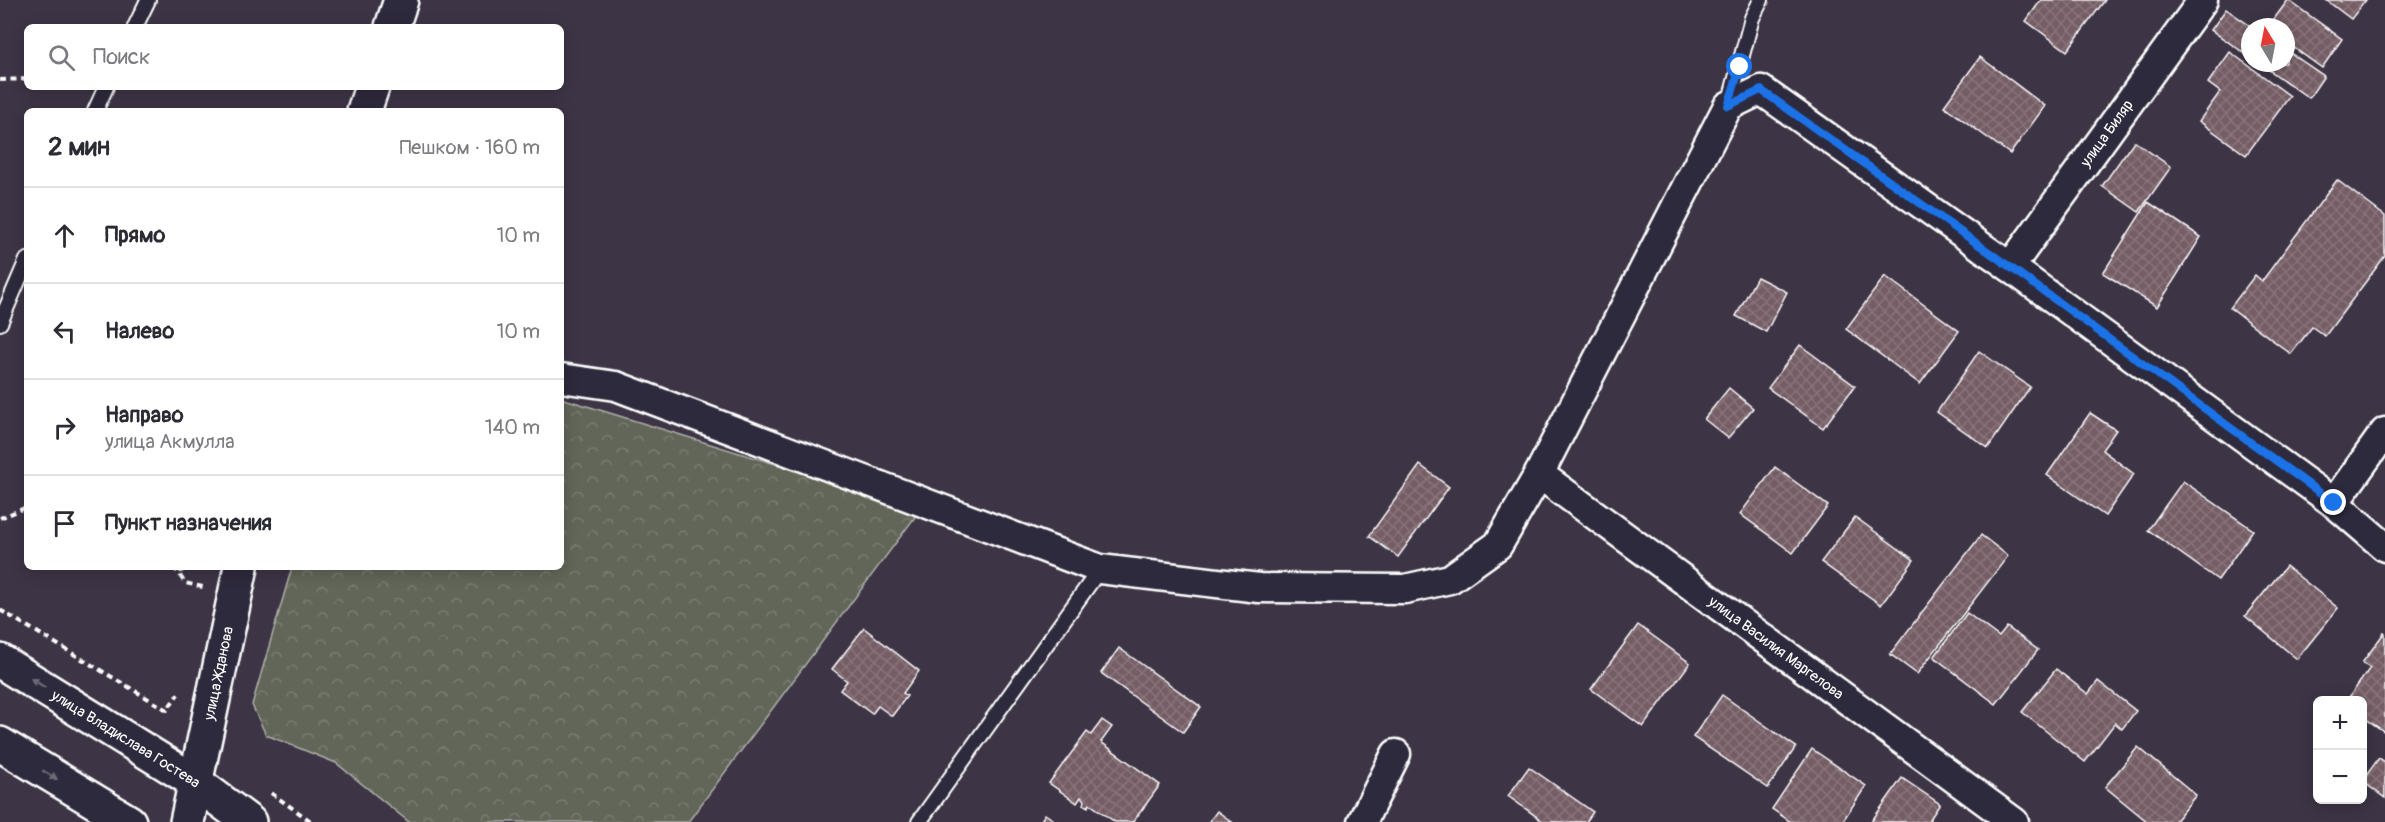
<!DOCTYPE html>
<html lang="ru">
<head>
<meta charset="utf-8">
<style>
	:root { --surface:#fff; --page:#f7f7f7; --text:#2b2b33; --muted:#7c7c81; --line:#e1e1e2 }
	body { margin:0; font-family:Pangolin,sans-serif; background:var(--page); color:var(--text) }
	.controls { position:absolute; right:18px; bottom:18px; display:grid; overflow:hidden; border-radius:9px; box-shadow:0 3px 15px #0003 }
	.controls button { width:54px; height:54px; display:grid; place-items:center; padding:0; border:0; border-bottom:2px solid var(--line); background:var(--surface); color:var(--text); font:30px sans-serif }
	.compass { position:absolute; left:2241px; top:18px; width:54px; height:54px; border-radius:50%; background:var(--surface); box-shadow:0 3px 15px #0003; rotate:350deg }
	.stop { position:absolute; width:18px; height:18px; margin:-14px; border:4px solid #1a73e8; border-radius:50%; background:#fff }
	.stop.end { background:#1a73e8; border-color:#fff; box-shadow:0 2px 6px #0008 }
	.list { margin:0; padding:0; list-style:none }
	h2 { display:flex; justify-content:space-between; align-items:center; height:78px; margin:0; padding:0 24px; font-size:26px }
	h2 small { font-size:20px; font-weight:400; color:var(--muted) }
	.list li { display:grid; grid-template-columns:39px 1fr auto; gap:18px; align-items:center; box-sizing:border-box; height:96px; padding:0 24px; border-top:2px solid var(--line) }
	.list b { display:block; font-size:22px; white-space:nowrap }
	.list p { margin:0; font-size:20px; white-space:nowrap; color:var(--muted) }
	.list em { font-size:20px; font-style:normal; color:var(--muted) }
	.icon { flex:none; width:33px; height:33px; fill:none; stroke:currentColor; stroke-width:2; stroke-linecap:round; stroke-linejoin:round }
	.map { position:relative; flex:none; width:2385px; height:822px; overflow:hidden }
	.search { position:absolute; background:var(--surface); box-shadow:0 3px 15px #0003; left:24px; top:24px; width:540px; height:66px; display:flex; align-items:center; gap:15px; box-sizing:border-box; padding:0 21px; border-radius:9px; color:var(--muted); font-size:22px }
	.panel { position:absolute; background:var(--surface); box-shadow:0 3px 15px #0003; left:24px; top:108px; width:540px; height:462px; border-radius:9px }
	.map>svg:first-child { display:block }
</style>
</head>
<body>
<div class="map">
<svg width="2385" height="822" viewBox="0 0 2385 822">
	<defs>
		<pattern id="forest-crowns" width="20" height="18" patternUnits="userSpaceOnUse" patternTransform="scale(1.5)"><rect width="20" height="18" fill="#626658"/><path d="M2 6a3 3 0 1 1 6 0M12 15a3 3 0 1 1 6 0" fill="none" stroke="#7a7d71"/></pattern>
		<pattern id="building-cross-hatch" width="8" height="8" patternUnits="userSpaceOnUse" patternTransform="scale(1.5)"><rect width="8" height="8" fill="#755d65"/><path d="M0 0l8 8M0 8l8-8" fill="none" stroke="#8a757c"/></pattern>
	</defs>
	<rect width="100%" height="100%" fill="#3d3445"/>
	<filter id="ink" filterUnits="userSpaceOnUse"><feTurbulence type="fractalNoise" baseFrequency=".0167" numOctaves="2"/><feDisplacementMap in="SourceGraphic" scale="12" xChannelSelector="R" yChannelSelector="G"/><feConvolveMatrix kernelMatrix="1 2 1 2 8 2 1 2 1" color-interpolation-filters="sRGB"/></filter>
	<g filter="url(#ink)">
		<path fill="url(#forest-crowns)" stroke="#b0b2ac" stroke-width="1.5" d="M561 398 921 509 688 822H409L336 763 266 735 252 705 292 567H561Z"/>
		<g fill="url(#building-cross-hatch)" stroke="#fff" stroke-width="1.5">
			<path d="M2041 0H2105L2067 51 2026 21Z"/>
			<path d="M2288 0 2342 39 2322 68 2286 42V27H2268Z"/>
			<path d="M2326 0H2366L2351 19Z"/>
			<path d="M2226 9 2252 27H2250V57L2211 30Z"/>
			<path d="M2286 50 2324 76 2309 98 2259 63H2286Z"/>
			<path d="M2230 52 2290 96 2246 155 2199 121 2220 92 2208 83Z"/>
			<path d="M1980 57 2045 106 2010 154 1944 106Z"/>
			<path d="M2134 141 2171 167 2139 212 2102 186Z"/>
			<path d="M2337 180 2385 216V256L2325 336 2312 327 2291 354 2230 308 2255 275 2262 281Z"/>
			<path d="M2148 202 2201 237 2157 307 2103 273Z"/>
			<path d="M1885 276 1959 331 1920 384 1846 329Z"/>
			<path d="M1757 277 1787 292 1766 332 1736 316Z"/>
			<path d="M1800 345 1855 386 1823 428 1768 388Z"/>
			<path d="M1979 351 2030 387 1988 448 1937 412Z"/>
			<path d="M1729 388 1753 408 1728 438 1704 419Z"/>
			<path d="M2090 413 2116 430 2102 450 2134 474 2105 516 2047 475Z"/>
			<path d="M1420 465 1449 487 1398 557 1369 536Z"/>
			<path d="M1775 467 1828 506 1793 553 1740 514Z"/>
			<path d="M2183 481 2253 530 2218 580 2148 530Z"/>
			<path d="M1855 517 1914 560 1881 605 1821 562Z"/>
			<path d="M1981 535 2008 556 1917 674 1890 654Z"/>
			<path d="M2286 566 2338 608 2297 659 2245 616Z"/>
			<path d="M1967 613 1999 637 2007 627 2038 650 1996 704 1934 657Z"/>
			<path d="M1638 625 1690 663 1643 727 1591 689Z"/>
			<path d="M864 628 919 671 903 693 907 696 892 716 878 706 872 714 840 690 847 681 832 669Z"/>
			<path d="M2384 633 2385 634V732L2362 716V700H2347L2370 668 2362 663Z"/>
			<path d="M1119 648 1201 707 1183 732 1101 673Z"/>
			<path d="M2056 669 2088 694 2098 681 2136 711 2122 729 2115 723 2085 762 2022 712Z"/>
			<path d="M1722 695 1796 747 1768 788 1693 737Z"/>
			<path d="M1102 720 1112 727 1101 742 1160 785 1133 822H1115L1090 804 1088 807 1083 804 1085 801 1081 797 1077 803 1049 783 1087 732 1091 735Z"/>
			<path d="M2138 747 2196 795 2174 822H2148L2105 787Z"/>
			<path d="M1812 749 1866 786 1842 822H1791L1772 809Z"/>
			<path d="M2379 758 2385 762V798L2362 781Z"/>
			<path d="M1529 767 1593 812 1586 822H1544L1508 796Z"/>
			<path d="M1902 778 1940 804 1928 822H1871Z"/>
			<path d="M1217 811 1232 822H1209Z"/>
			<path d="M1045 814 1057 822H1040Z"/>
		</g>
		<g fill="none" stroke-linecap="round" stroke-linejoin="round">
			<defs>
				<g id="service">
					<path d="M135 27 148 0"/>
					<path d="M1729 104 1752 18 1761 0"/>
					<path d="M95 111 106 87"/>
					<path d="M0 323 27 260"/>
					<path d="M919 822 1100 569"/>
				</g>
				<g id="minor">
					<path id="s1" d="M2010 267 2203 0"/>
					<path d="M561 378 616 386 1100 569 1259 588 1405 589 1450 579 1498 545 1539 474 1728 106 1761 90 2010 267 2334 503 2385 547"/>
					<path id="s2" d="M1539 474 2014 822"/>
					<path d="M2334 503 2385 432"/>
					<path d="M1362 822 1396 754"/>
				</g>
				<g id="tertiary">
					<path d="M392 27 401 0"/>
					<path d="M364 111 372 87"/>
					<path id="s3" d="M187 822 241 567"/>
				</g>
				<g id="secondary">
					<path id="s4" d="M0 661 194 781 249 822"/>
					<path d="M0 744 129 822"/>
				</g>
			</defs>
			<use href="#service" stroke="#fff" stroke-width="18"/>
			<use href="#minor" stroke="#fff" stroke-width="33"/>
			<use href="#tertiary" stroke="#fff" stroke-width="38"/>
			<use href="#secondary" stroke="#fff" stroke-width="38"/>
			<g stroke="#fff" stroke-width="4" stroke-dasharray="6 4.5" stroke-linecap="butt">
				<path d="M0 80 27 79"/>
				<path d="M0 518 27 507"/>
				<path d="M174 567 185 583 203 587"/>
				<path d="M180 567 183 577"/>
				<path d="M0 610 167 710 178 694"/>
				<path d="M271 793 312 822"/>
			</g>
			<use href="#service" stroke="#2f2a3d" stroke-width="14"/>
			<use href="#minor" stroke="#2f2a3d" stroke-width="28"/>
			<use href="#tertiary" stroke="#2f2a3d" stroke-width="33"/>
			<use href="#secondary" stroke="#2f2a3d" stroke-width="33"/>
		</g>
		<defs><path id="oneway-solid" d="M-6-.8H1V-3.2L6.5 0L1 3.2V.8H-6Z" transform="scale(1.5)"/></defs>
		<g fill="#6d6a77">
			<use href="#oneway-solid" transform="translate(38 683) rotate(-148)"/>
			<use href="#oneway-solid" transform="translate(50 775) rotate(31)"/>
		</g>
	</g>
	<g fill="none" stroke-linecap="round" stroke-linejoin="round" filter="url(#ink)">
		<path stroke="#1a73e8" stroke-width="8" d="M1740 67 1728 106 1761 90 2010 267 2334 503"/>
	</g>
	<g text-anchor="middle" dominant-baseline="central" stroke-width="6" stroke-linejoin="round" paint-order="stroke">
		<g font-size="15" fill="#fff" stroke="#2f2a3d">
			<text stroke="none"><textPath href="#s1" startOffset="165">улица Биляр</textPath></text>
			<text stroke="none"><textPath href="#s2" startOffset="294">улица Василия Маргелова</textPath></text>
			<text stroke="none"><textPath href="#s3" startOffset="152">улица Жданова</textPath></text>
			<text stroke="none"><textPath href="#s4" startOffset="148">улица Владислава Гостева</textPath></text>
		</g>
	</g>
</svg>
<div class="controls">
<button>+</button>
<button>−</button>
</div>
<svg class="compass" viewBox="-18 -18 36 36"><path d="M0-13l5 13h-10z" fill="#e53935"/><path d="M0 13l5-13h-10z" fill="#7c7c81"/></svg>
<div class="stop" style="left:1740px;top:67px"></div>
<div class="stop end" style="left:2334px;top:503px"></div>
<div class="search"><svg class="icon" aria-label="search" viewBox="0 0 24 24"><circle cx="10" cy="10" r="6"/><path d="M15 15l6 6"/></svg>Поиск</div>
<section class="panel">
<h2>2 мин<small>Пешком · 160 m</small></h2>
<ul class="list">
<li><svg class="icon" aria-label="ahead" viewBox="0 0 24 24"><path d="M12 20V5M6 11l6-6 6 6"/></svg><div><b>Прямо</b></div><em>10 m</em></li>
<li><svg class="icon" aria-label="left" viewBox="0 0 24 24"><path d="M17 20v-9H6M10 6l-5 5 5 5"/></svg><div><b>Налево</b></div><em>10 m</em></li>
<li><svg class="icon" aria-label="right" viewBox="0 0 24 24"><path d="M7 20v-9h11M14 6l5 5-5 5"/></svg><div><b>Направо</b><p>улица Акмулла</p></div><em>140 m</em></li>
<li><svg class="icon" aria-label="arrive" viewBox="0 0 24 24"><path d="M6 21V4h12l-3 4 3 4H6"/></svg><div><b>Пункт назначения</b></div></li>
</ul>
</section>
</div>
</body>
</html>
